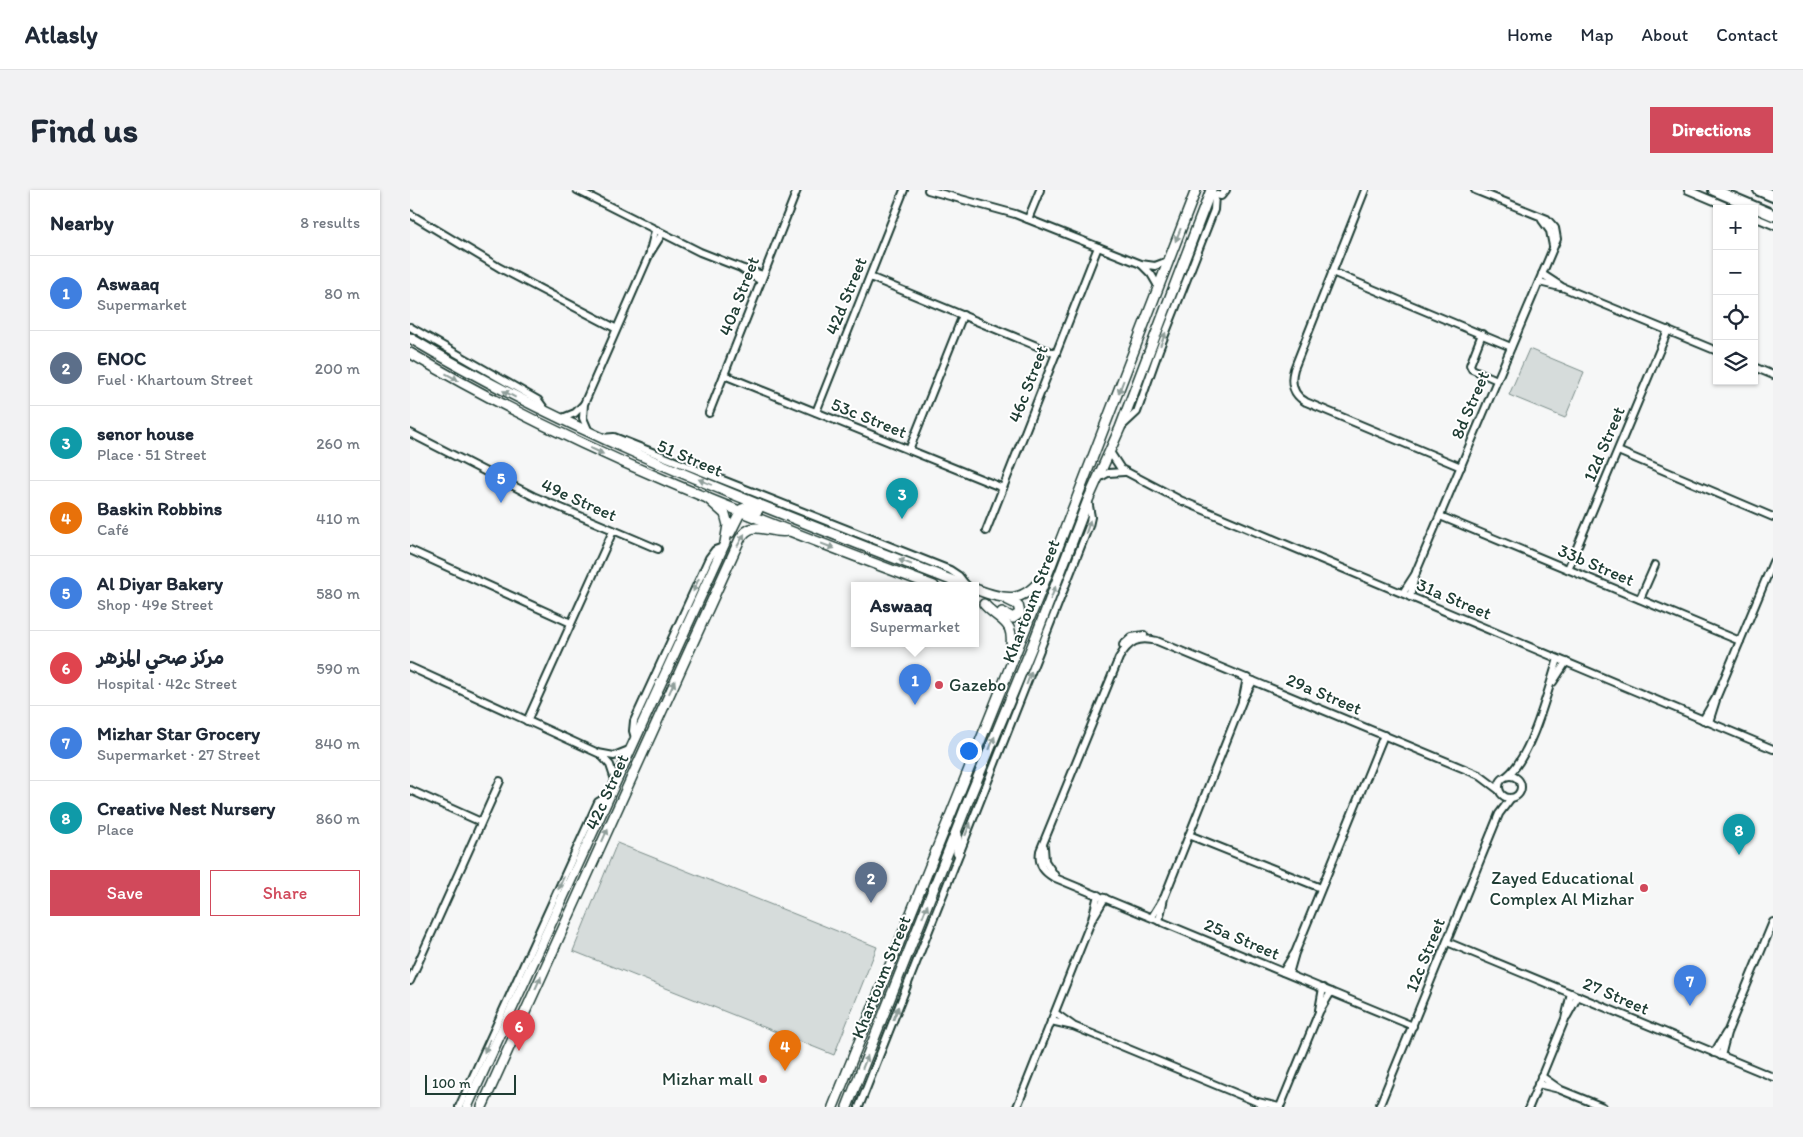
<!DOCTYPE html>
<html lang="en">
<head>
<meta charset="utf-8">
<style>
	:root { --surface:#fff; --page:#f2f2f3; --text:#1f2937; --muted:#747a83; --line:#e0e1e3; --accent:#d1495b }
	body { margin:0; font-family:Itim,"Playpen Sans Arabic",sans-serif; background:var(--page); color:var(--text) }
	.controls { position:absolute; right:15px; top:15px; display:grid; overflow:hidden; border-radius:0px; box-shadow:0 1px 4px #0004 }
	.controls button { width:45px; height:45px; display:grid; place-items:center; padding:0; border:0; border-bottom:1px solid var(--line); background:var(--surface); color:var(--text); font:25px sans-serif }
	.scale { position:absolute; left:15px; bottom:12px; width:91px; box-sizing:border-box; padding-left:5px; border:2px solid #1f3d34; border-top:0; font-size:14px; line-height:18px; white-space:nowrap; color:#1f3d34; -webkit-text-stroke:4px #fff; paint-order:stroke }
	.you { position:absolute; left:558px; top:560px; width:18px; height:18px; margin:-12px; border:4px solid #fff; border-radius:50%; background:#1a73e8; box-shadow:0 0 0 8px #1a73e833 }
	.badge { display:grid; place-items:center; width:32px; height:32px; border-radius:50%; background:var(--accent); color:#fff; font-size:16px; font-weight:700 }
	.pin { position:absolute; translate:-50% -41px; filter:drop-shadow(0 1px 2px #0008) }
	.pin::after { content:''; position:absolute; top:26px; width:18px; height:15px; background:inherit; clip-path:polygon(0 0,100% 0,50% 100%) }
	.popup { position:absolute; left:441px; top:392px; width:128px; height:65px; box-sizing:border-box; display:grid; place-content:center; border-radius:0px; background:var(--surface); filter:drop-shadow(0 1px 4px #0005); font-size:16px; white-space:nowrap; color:var(--muted) }
	.popup b { font-size:19px; color:var(--text) }
	.popup::after { content:''; position:absolute; left:50%; top:100%; margin-left:-10px; border:10px solid transparent; border-top-color:var(--surface) }
	.list { margin:0; padding:0; list-style:none }
	h2 { display:flex; justify-content:space-between; align-items:center; height:65px; margin:0; padding:0 20px; font-size:21px }
	h2 small { font-size:16px; font-weight:400; color:var(--muted) }
	.list li { display:grid; grid-template-columns:32px 1fr auto; gap:15px; align-items:center; box-sizing:border-box; height:75px; padding:0 20px; border-top:1px solid var(--line) }
	.list b { display:block; font-size:19px; white-space:nowrap }
	.list p { margin:0; font-size:16px; white-space:nowrap; color:var(--muted) }
	.list em { font-size:16px; font-style:normal; color:var(--muted) }
	.actions { display:flex; gap:10px; padding:15px 20px }
	.actions a { flex:1; padding:11px 0; border:1px solid var(--accent); border-radius:0px; text-align:center; font-size:18px; color:var(--accent) }
	.actions .main { background:var(--accent); color:#fff }
	.icon { flex:none; width:28px; height:28px; fill:none; stroke:currentColor; stroke-width:2; stroke-linecap:round; stroke-linejoin:round }
	.map { position:relative; flex:none; width:1363px; height:917px; overflow:hidden; border-radius:0px }
	header { display:flex; align-items:center; gap:30px; box-sizing:border-box; height:70px; padding:0 25px; background:var(--surface); border-bottom:1px solid var(--line) }
	header strong { font-size:24px }
	nav { display:flex; gap:28px; margin-inline-start:auto; font-size:18px }
	.intro { display:flex; align-items:center; justify-content:space-between; box-sizing:border-box; height:120px; padding:0 30px }
	h1 { margin:0; font-size:35px }
	.button { padding:12px 22px; border-radius:0px; background:var(--accent); color:#fff; font-size:18px; font-weight:700 }
	main { display:flex; gap:30px; padding:0 30px }
	aside { flex:1; background:var(--surface); border-radius:0px; box-shadow:0 1px 4px #0004 }
	.map>svg:first-child { display:block }
</style>
</head>
<body>
<header>
<strong>Atlasly</strong>
<nav><a>Home</a><a>Map</a><a>About</a><a>Contact</a></nav>
</header>
<div class="intro"><h1>Find us</h1><a class="button">Directions</a></div>
<main>
<aside>
<h2>Nearby<small>8 results</small></h2>
<ul class="list">
<li><span class="badge" style="background:#3f7fe0">1</span><div><b>Aswaaq</b><p>Supermarket</p></div><em>80 m</em></li>
<li><span class="badge" style="background:#5c6f8a">2</span><div><b>ENOC</b><p>Fuel · Khartoum Street</p></div><em>200 m</em></li>
<li><span class="badge" style="background:#0f9aa8">3</span><div><b>senor house</b><p>Place · 51 Street</p></div><em>260 m</em></li>
<li><span class="badge" style="background:#e8710a">4</span><div><b>Baskin Robbins</b><p>Café</p></div><em>410 m</em></li>
<li><span class="badge" style="background:#3f7fe0">5</span><div><b>Al Diyar Bakery</b><p>Shop · 49e Street</p></div><em>580 m</em></li>
<li><span class="badge" style="background:#e0444e">6</span><div><b>مركز صحي المزهر</b><p>Hospital · 42c Street</p></div><em>590 m</em></li>
<li><span class="badge" style="background:#3f7fe0">7</span><div><b>Mizhar Star Grocery</b><p>Supermarket · 27 Street</p></div><em>840 m</em></li>
<li><span class="badge" style="background:#0f9aa8">8</span><div><b>Creative Nest Nursery</b><p>Place</p></div><em>860 m</em></li>
</ul>
<div class="actions"><a class="main">Save</a><a>Share</a></div>
</aside>
<div class="map">
<svg width="1363" height="917" viewBox="0 0 1363 917">
	<rect width="100%" height="100%" fill="#f6f7f7"/>
	<filter id="ink" filterUnits="userSpaceOnUse"><feTurbulence type="fractalNoise" baseFrequency=".02" numOctaves="2"/><feDisplacementMap in="SourceGraphic" scale="10" xChannelSelector="R" yChannelSelector="G"/><feConvolveMatrix kernelMatrix="1 2 1 2 8 2 1 2 1" color-interpolation-filters="sRGB"/></filter>
	<g filter="url(#ink)">
		<g fill="#d6dcdb" stroke="#7a8c88">
			<path d="M1119 159 1174 182 1155 228 1099 205Z"/>
			<path d="M207 653 467 757 424 865 163 761Z"/>
		</g>
		<g fill="none" stroke-linecap="round" stroke-linejoin="round">
			<defs>
				<g id="street">
					<path d="M167 0 290 62 331 78 353 85"/>
					<path d="M518 0 605 24 731 74 745 76 758 71"/>
					<path d="M955 0 884 179C880 193 883 205 896 212L1051 277"/>
					<path d="M1278 0 1323 19"/>
					<path d="M803 4 811 6 816 0"/>
					<path d="M0 24 90 78 205 138"/>
					<path d="M1344 27 1363 35"/>
					<path d="M618 29 630 0"/>
					<path d="M1132 30 1140 41 1143 56"/>
					<path d="M240 61 245 41"/>
					<path d="M732 75 741 84 748 96"/>
					<path d="M332 79 351 91"/>
					<path d="M922 82 1101 157"/>
					<path d="M1132 84 1152 97 1307 161"/>
					<path d="M460 87 646 164"/>
					<path d="M1129 92 1150 97"/>
					<path d="M0 137 128 210 136 221"/>
					<path d="M1072 144 1060 175 1062 179 1087 190"/>
					<path d="M1344 177 1363 185"/>
					<path d="M314 185 593 298"/>
					<path d="M406 222 494 0"/>
					<path d="M299 223 387 0"/>
					<path d="M150 229 165 223 173 215"/>
					<path d="M711 237 727 222 749 160 804 20 805 5"/>
					<path d="M179 242 173 228 174 214 240 63 252 44"/>
					<path d="M0 243 123 306 248 359"/>
					<path d="M191 248 204 247 540 380 549 386 556 395"/>
					<path d="M499 260 553 125"/>
					<path d="M1208 261 1363 327"/>
					<path d="M700 262 711 279 770 310 1363 559"/>
					<path d="M689 288 698 283 714 282"/>
					<path d="M1030 326 1330 451"/>
					<path d="M576 341 688 57"/>
					<path d="M0 360 161 433"/>
					<path d="M1158 379 1258 140"/>
					<path d="M993 403 1006 383"/>
					<path d="M1000 407 1006 382 1147 49 1145 38 1137 29 1065 0"/>
					<path d="M1230 409 1245 375"/>
					<path d="M713 455 722 447 734 445"/>
					<path d="M0 477 188 563 204 566 219 560"/>
					<path d="M1143 492 1156 472"/>
					<path d="M832 511 843 491"/>
					<path d="M1293 530 1307 506 1363 372"/>
					<path d="M117 531 203 341"/>
					<path d="M1299 532 1306 510"/>
					<path d="M225 548 223 541 224 531 299 368 305 360 313 357"/>
					<path d="M191 565 200 575 205 590"/>
					<circle cx="1100" cy="597" r="11"/>
					<path d="M1097 586C1122 566 1138 499 1148 469"/>
					<path d="M0 600 71 632"/>
					<path d="M779 645 911 698"/>
					<path d="M634 657 635 671 645 686"/>
					<path d="M742 727 753 709"/>
					<path d="M683 728 695 708"/>
					<path d="M749 731 754 708 832 512 837 488"/>
					<path d="M1037 752 1363 887"/>
					<path d="M873 782 884 764"/>
					<path d="M879 784 885 763 974 545"/>
					<path d="M0 791 90 591"/>
					<path d="M909 820 913 798"/>
					<path d="M645 823 662 835"/>
					<path d="M1157 826 1168 806"/>
					<path d="M641 831 663 836 847 912 854 917"/>
					<path d="M1003 836 643 687C632 681 628 673 630 661L709 468C719 451 728 446 747 451L1069 585 1089 600"/>
					<path d="M1304 863 1316 843"/>
					<path d="M1311 866 1317 843 1363 732"/>
					<path d="M1131 886 1151 900 1193 917"/>
					<path d="M1128 894 1149 899"/>
					<path d="M848 912 869 917"/>
					<path d="M49 917 188 612 198 606"/>
					<path d="M449 917 679 336 681 327 678 310"/>
					<path d="M607 917 682 729 688 705"/>
					<path d="M870 917 909 822 921 802"/>
					<path d="M969 917 1089 624 1101 608"/>
					<path d="M1119 917 1155 829 1161 803"/>
				</g>
				<g id="secondary">
					<path d="M0 148C175 253 368 322 556 396"/>
					<path d="M0 163C165 261 345 329 524 396"/>
					<path d="M320 343 332 319 338 317 348 320"/>
					<path d="M565 399C595 410 613 415 634 385"/>
					<path d="M574 414C592 434 606 429 600 464"/>
					<path d="M592 422 603 428 610 423 608 415 596 409"/>
					<path d="M547 644 548 663"/>
					<path d="M57 917 315 353 318 335 315 324 295 306"/>
					<path d="M72 917 330 349C343 327 360 345 378 341"/>
					<path d="M423 917 641 375 786 0"/>
					<path d="M437 917 559 609 623 454 678 310 710 238 801 0"/>
				</g>
				<g id="primary">
					<path d="M1304 0 1363 25"/>
					<path d="M1349 0 1363 6"/>
				</g>
			</defs>
			<use href="#street" stroke="#1f3d34" stroke-width="10"/>
			<use href="#secondary" stroke="#1f3d34" stroke-width="12"/>
			<use href="#primary" stroke="#1f3d34" stroke-width="14"/>
			<use href="#street" stroke="#fff" stroke-width="6"/>
			<use href="#secondary" stroke="#fff" stroke-width="9"/>
			<use href="#primary" stroke="#fff" stroke-width="10"/>
		</g>
		<defs><path id="oneway-solid" d="M-6-.8H1V-3.2L6.5 0L1 3.2V.8H-6Z" transform="scale(1.25)"/></defs>
		<g fill="#8f9e9a">
			<use href="#oneway-solid" transform="translate(768 45) rotate(112)"/>
			<use href="#oneway-solid" transform="translate(753 149) rotate(-68)"/>
			<use href="#oneway-solid" transform="translate(42 187) rotate(29)"/>
			<use href="#oneway-solid" transform="translate(711 197) rotate(111)"/>
			<use href="#oneway-solid" transform="translate(99 204) rotate(-152)"/>
			<use href="#oneway-solid" transform="translate(187 261) rotate(25)"/>
			<use href="#oneway-solid" transform="translate(295 292) rotate(-157)"/>
			<use href="#oneway-solid" transform="translate(678 337) rotate(-72)"/>
			<use href="#oneway-solid" transform="translate(331 350) rotate(-60)"/>
			<use href="#oneway-solid" transform="translate(418 356) rotate(21)"/>
			<use href="#oneway-solid" transform="translate(495 372) rotate(-159)"/>
			<use href="#oneway-solid" transform="translate(286 395) rotate(114)"/>
			<use href="#oneway-solid" transform="translate(643 403) rotate(-69)"/>
			<use href="#oneway-solid" transform="translate(619 488) rotate(-69)"/>
			<use href="#oneway-solid" transform="translate(262 497) rotate(-66)"/>
			<use href="#oneway-solid" transform="translate(582 553) rotate(-68)"/>
			<use href="#oneway-solid" transform="translate(558 639) rotate(-68)"/>
			<use href="#oneway-solid" transform="translate(195 645) rotate(-66)"/>
			<use href="#oneway-solid" transform="translate(151 693) rotate(114)"/>
			<use href="#oneway-solid" transform="translate(515 721) rotate(-68)"/>
			<use href="#oneway-solid" transform="translate(128 793) rotate(-66)"/>
			<use href="#oneway-solid" transform="translate(486 823) rotate(-69)"/>
			<use href="#oneway-solid" transform="translate(77 856) rotate(114)"/>
			<use href="#oneway-solid" transform="translate(455 872) rotate(-68)"/>
		</g>
	</g>
	<g fill="#d1495b" stroke="#fff" stroke-width="2">
		<circle cx="529" cy="495" r="5"/>
		<circle cx="1234" cy="698" r="5"/>
		<circle cx="353" cy="889" r="5"/>
	</g>
	<g text-anchor="middle" dominant-baseline="central" stroke-width="4" stroke-linejoin="round" paint-order="stroke">
		<g font-size="18" fill="#1f3d34" stroke="#fff">
			<text transform="translate(329 106) rotate(-69)">40a Street</text>
			<text transform="translate(436 106) rotate(-68)">42d Street</text>
			<text transform="translate(618 194) rotate(-69)">46c Street</text>
			<text transform="translate(1060 215) rotate(-67)">8d Street</text>
			<text transform="translate(459 228) rotate(22)">53c Street</text>
			<text transform="translate(1194 254) rotate(-67)">12d Street</text>
			<text transform="translate(280 268) rotate(23)">51 Street</text>
			<text transform="translate(169 310) rotate(24)">49e Street</text>
			<text transform="translate(1186 375) rotate(23)">33b Street</text>
			<text transform="translate(1044 409) rotate(23)">31a Street</text>
			<text transform="translate(621 411) rotate(-69)">Khartoum Street</text>
			<text transform="translate(914 504) rotate(23)">29a Street</text>
			<text transform="translate(197 602) rotate(-66)">42c Street</text>
			<text transform="translate(832 749) rotate(23)">25a Street</text>
			<text transform="translate(1015 765) rotate(-68)">12c Street</text>
			<text transform="translate(471 787) rotate(-68)">Khartoum Street</text>
			<text transform="translate(1206 806) rotate(23)">27 Street</text>
		</g>
		<g font-size="18" fill="#1f3d34" stroke="#fff" text-anchor="end">
			<text x="539" y="495" text-anchor="start">Gazebo</text>
			<text x="1224" y="688">Zayed Educational<tspan x="1224" dy="21">Complex Al Mizhar</tspan></text>
			<text x="343" y="889">Mizhar mall</text>
		</g>
	</g>
</svg>
<div class="controls">
<button>+</button>
<button>−</button>
<button><svg class="icon" aria-label="locate" viewBox="0 0 24 24"><circle cx="12" cy="12" r="6"/><path d="M12 2v4M12 18v4M2 12h4M18 12h4"/></svg></button>
<button><svg class="icon" aria-label="layers" viewBox="0 0 24 24"><path d="M12 4l9 5-9 5-9-5zM3 14l9 5 9-5"/></svg></button>
</div>
<div class="scale">100 m</div>
<div class="you"></div>
<div class="pin badge" style="left:505px;top:515px;background:#3f7fe0">1</div>
<div class="popup"><b>Aswaaq</b>Supermarket</div>
<div class="pin badge" style="left:461px;top:713px;background:#5c6f8a">2</div>
<div class="pin badge" style="left:492px;top:329px;background:#0f9aa8">3</div>
<div class="pin badge" style="left:375px;top:881px;background:#e8710a">4</div>
<div class="pin badge" style="left:91px;top:313px;background:#3f7fe0">5</div>
<div class="pin badge" style="left:109px;top:861px;background:#e0444e">6</div>
<div class="pin badge" style="left:1280px;top:816px;background:#3f7fe0">7</div>
<div class="pin badge" style="left:1329px;top:665px;background:#0f9aa8">8</div>
</div>
</main>
</body>
</html>
